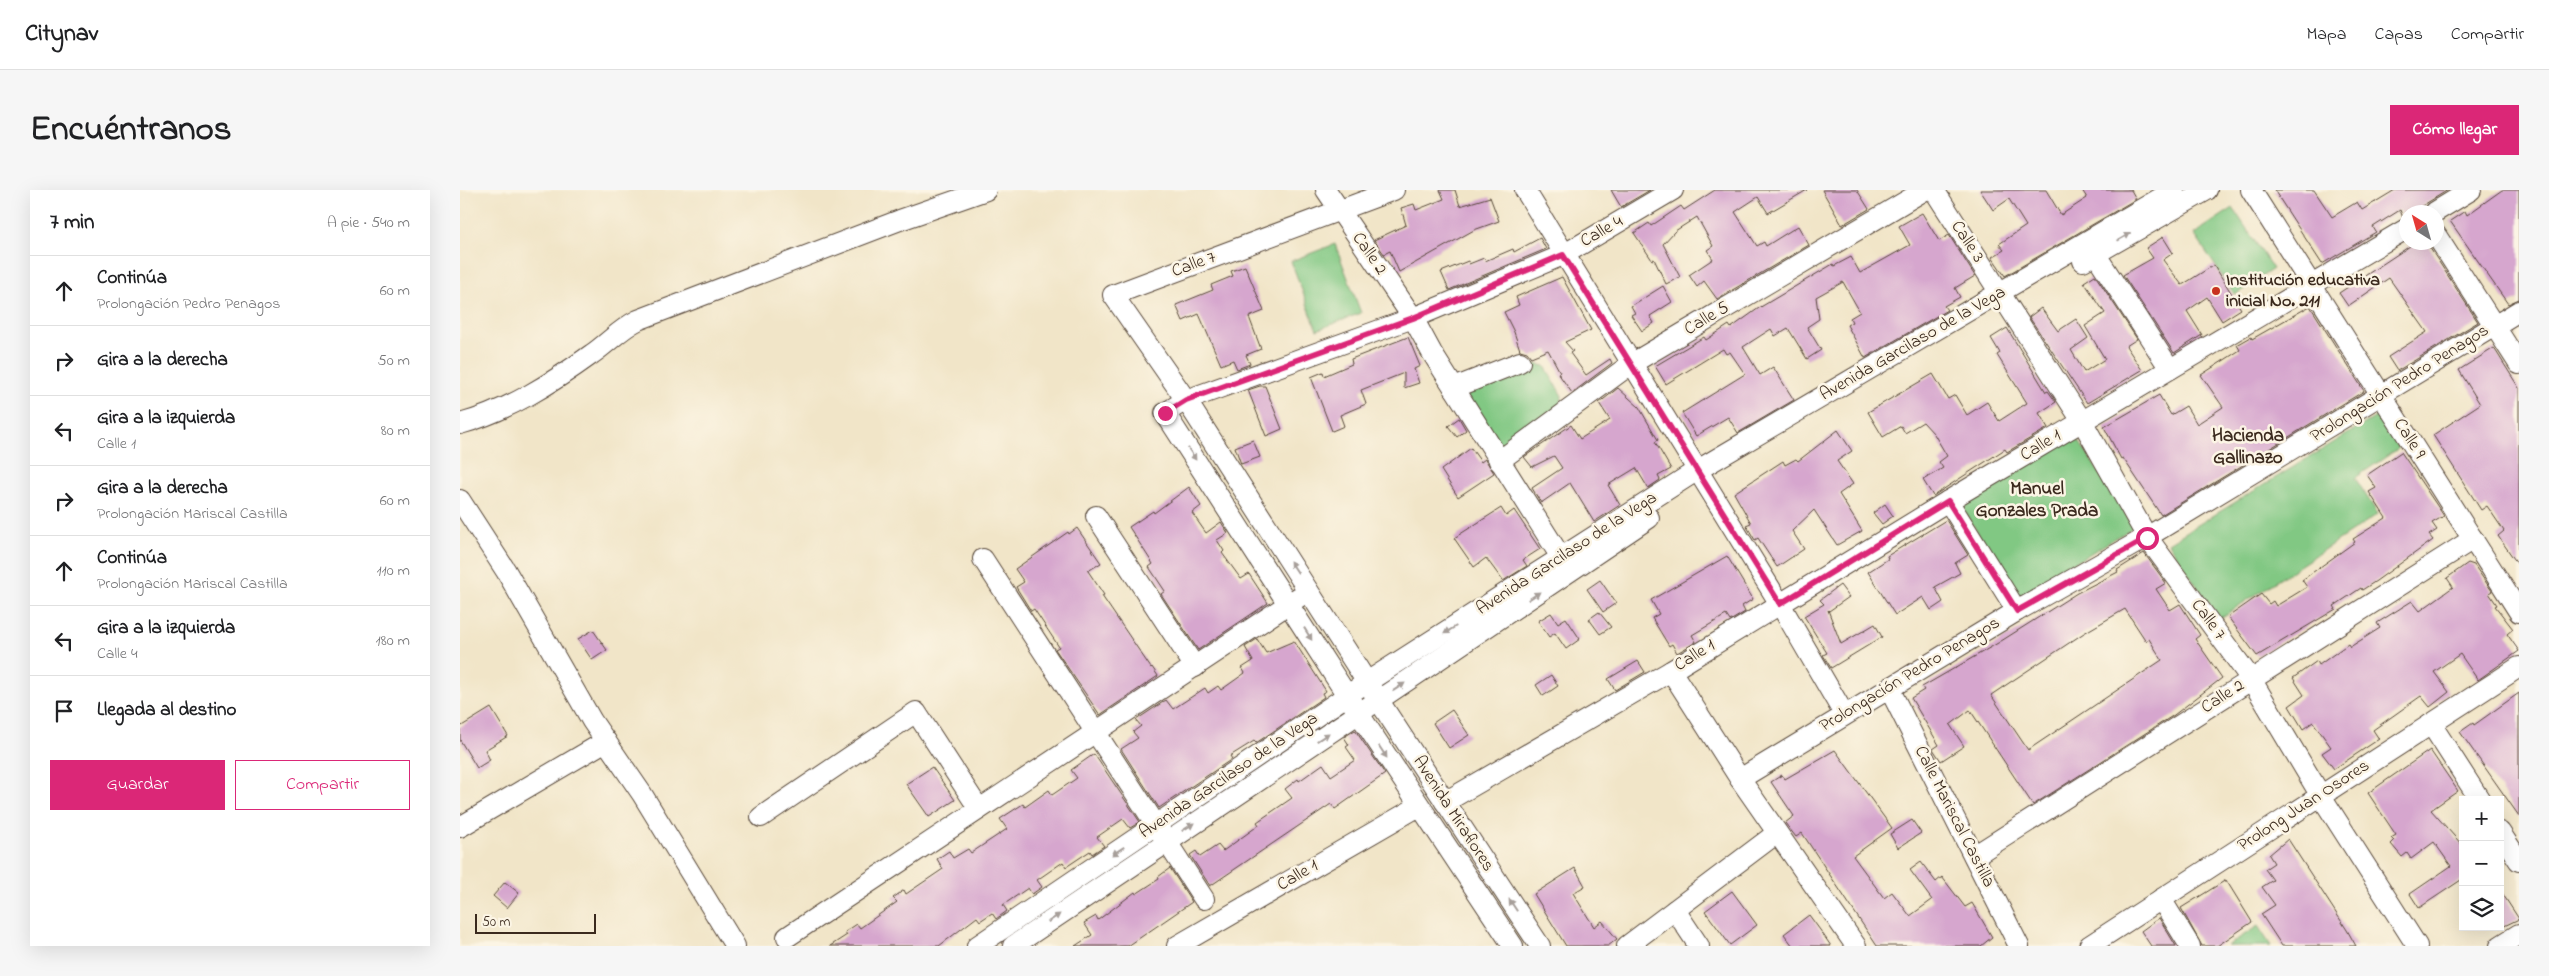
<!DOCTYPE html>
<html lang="es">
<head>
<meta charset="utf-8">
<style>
	:root { --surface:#fff; --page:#f6f6f6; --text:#202124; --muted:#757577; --line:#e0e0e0; --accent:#db2777 }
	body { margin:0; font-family:"Indie Flower",sans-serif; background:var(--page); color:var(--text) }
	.controls { position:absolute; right:15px; bottom:15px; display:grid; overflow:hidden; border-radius:0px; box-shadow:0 5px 20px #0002 }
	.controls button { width:45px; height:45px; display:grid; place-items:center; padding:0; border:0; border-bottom:1px solid var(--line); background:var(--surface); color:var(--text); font:25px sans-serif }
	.compass { position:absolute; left:1939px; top:15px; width:45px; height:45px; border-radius:50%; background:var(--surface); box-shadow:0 5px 20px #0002; rotate:323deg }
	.scale { position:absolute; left:15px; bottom:12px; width:121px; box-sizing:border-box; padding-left:5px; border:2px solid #3b2a1e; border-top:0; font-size:14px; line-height:18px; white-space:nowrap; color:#3b2a1e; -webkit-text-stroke:4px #fcf5e5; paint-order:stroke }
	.stop { position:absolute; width:15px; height:15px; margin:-11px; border:4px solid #db2777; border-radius:50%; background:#fff }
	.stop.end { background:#db2777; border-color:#fff; box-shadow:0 1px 5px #0008 }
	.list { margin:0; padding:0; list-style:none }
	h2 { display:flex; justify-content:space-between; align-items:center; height:65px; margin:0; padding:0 20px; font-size:21px }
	h2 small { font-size:16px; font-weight:400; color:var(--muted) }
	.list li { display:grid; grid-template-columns:32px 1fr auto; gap:15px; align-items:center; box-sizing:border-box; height:70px; padding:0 20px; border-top:1px solid var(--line) }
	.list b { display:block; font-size:19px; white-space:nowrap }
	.list p { margin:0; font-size:16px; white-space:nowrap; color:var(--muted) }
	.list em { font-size:16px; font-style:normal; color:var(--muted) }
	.actions { display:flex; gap:10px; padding:15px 20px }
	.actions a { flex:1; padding:11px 0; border:1px solid var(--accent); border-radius:0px; text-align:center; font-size:18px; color:var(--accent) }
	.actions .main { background:var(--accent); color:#fff }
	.icon { flex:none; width:28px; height:28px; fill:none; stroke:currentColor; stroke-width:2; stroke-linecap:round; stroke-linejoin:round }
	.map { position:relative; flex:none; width:2059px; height:756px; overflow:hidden; border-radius:0px }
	header { display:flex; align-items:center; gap:30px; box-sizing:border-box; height:70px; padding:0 25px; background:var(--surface); border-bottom:1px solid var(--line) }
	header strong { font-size:24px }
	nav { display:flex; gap:28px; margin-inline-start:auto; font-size:18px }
	.intro { display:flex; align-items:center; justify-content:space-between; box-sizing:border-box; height:120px; padding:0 30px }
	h1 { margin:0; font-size:35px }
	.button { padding:12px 22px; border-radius:0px; background:var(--accent); color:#fff; font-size:18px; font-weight:700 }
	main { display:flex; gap:30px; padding:0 30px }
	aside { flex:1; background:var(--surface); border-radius:0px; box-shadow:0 5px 20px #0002 }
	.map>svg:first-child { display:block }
</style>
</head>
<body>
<header>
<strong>Citynav</strong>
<nav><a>Mapa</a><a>Capas</a><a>Compartir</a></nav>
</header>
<div class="intro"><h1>Encuéntranos</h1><a class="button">Cómo llegar</a></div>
<main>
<aside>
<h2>7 min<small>A pie · 540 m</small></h2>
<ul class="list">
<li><svg class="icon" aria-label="ahead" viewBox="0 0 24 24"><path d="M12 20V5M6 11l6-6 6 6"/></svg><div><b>Continúa</b><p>Prolongación Pedro Penagos</p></div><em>60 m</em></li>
<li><svg class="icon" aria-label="right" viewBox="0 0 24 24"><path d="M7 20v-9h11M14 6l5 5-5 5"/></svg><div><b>Gira a la derecha</b></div><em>50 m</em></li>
<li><svg class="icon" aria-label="left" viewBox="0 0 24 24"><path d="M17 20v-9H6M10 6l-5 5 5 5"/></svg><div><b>Gira a la izquierda</b><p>Calle 1</p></div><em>80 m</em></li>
<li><svg class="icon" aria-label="right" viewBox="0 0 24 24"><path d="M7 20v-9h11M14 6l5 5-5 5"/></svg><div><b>Gira a la derecha</b><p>Prolongación Mariscal Castilla</p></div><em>60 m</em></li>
<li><svg class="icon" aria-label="ahead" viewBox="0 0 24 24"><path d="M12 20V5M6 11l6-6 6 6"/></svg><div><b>Continúa</b><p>Prolongación Mariscal Castilla</p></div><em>110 m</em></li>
<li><svg class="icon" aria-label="left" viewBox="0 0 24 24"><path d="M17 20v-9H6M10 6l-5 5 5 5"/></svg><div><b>Gira a la izquierda</b><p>Calle 4</p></div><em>180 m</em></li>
<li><svg class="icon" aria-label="arrive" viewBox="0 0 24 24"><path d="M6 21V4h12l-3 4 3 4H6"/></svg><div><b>Llegada al destino</b></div></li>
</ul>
<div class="actions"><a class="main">Guardar</a><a>Compartir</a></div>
</aside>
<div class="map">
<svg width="2059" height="756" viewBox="0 0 2059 756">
	<rect width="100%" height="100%" fill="#fcf5e5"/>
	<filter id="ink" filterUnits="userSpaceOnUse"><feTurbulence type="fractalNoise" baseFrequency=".02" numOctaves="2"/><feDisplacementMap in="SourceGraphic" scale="10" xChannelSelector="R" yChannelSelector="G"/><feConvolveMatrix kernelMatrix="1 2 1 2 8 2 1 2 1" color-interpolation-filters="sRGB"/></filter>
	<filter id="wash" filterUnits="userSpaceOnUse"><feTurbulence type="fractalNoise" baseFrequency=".0096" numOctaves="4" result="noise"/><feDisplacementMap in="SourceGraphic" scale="20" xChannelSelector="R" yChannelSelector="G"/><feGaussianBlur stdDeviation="1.12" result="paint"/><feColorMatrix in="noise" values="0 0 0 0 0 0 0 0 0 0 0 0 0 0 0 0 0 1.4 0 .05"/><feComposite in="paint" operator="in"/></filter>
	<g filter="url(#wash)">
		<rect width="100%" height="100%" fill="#f1e5c8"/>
		<g fill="#81c883" stroke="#5e7950">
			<path d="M1773 18 1813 79 1775 105 1734 44Z"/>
			<path d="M875 54 901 123 857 140 831 71Z"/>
			<path d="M1071 173 1085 176 1102 206 1101 219 1041 256 1004 203 1006 196Z"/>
			<path d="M1919 225 1939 258 1895 288 1918 324 1759 429 1708 353Z"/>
			<path d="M1615 245 1674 337 1558 407 1499 313Z"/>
			<path d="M1798 736 1811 756H1767Z"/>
		</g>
		<g id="blocks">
			<g fill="#d6a6ce" fill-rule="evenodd">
				<path d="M980 0H995L1000 16 1030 7 1039 31 1014 40 939 82 930 61 924 64 914 50 946 35 941 18 954 14 956 20 984 9Z"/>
				<path d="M1151 0H1190L1161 17Z"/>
				<path d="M1255 0H1347L1308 23 1298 7 1275 22 1297 56 1304 52 1306 56 1338 36 1349 55 1257 109 1244 91 1237 97 1229 85 1253 69 1247 60 1253 56 1237 27 1215 41 1203 54 1220 87 1206 94 1194 69 1192 70 1174 43 1189 33 1191 36 1221 16 1224 20Z"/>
				<path d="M1362 0H1397L1409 19 1382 35Z"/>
				<path d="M1520 0H1586L1601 25 1627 8 1622 0H1671L1676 9 1545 86 1532 67 1544 60 1539 54 1566 36 1549 9 1533 20Z"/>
				<path d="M1814 0H1854L1872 27 1897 12 1902 20 1935 0H1988L1952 22H1946L1945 27 1943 28 1940 20 1913 37 1916 42 1862 74Z"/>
				<path d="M2042 0H2059V109L2048 114 1990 31 2005 21 2007 25Z"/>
				<path d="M1462 23 1479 51 1489 45 1515 86 1495 98 1500 107 1484 116 1487 120 1405 168 1387 135 1392 132 1390 128 1400 122 1383 92 1356 107 1359 129 1347 137 1361 160 1347 169 1328 138 1315 146 1311 139 1283 157 1300 185 1313 177 1334 210 1278 243 1268 227 1236 246 1222 223 1285 184 1270 162 1266 164 1263 159 1206 194 1195 176 1244 147 1246 150 1269 135 1271 138 1299 118 1373 74 1374 76 1391 67 1400 83 1450 55 1439 36Z"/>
				<path d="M1703 47 1713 63 1703 70 1722 95 1754 75 1781 119 1762 131 1747 107 1727 121 1742 145 1714 163 1663 85 1693 68 1686 58Z"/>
				<path d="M1080 48 1086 59 989 100 981 82 1008 71 1009 74 1024 68 1025 71 1053 59 1054 62Z"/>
				<path d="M1956 52H1966L2018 132 1937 181 1928 167 1967 142 1929 88 1888 116 1879 103Z"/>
				<path d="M785 76 804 121 789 127 801 159 786 165 790 174 777 179 773 170 761 175 739 124 723 131 716 115 753 100 751 95 773 86 771 81Z"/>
				<path d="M1635 85 1677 149 1666 156 1682 180 1627 213 1569 127 1581 118 1598 141 1616 129 1628 148 1611 160 1624 182 1645 169 1625 136 1645 123 1624 92Z"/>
				<path d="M1102 87 1131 140 1105 152 1113 161 1110 163 1126 185 1150 169 1152 173 1112 203 1098 183 1100 182 1088 160 1071 167 1067 162 1060 160 1054 142 1044 122 1059 115 1056 107Z"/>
				<path d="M1203 96 1212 112 1190 126 1194 133 1182 141 1171 125 1175 123 1171 116Z"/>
				<path d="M1850 116 1904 201 1701 325 1663 268 1661 269 1644 237 1699 205 1711 225 1726 216 1737 234 1763 217 1741 185 1780 160 1777 155 1791 147 1792 149Z"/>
				<path d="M1547 138 1586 202 1588 201 1596 212 1579 223 1588 238 1547 262 1545 259 1473 306 1463 290 1483 278 1479 272 1487 266 1474 244 1463 232 1445 243 1441 236 1423 247 1408 222 1473 184 1488 209 1495 205 1507 225 1527 212 1539 231 1567 213 1537 165 1540 163 1531 148Z"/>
				<path d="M948 147 960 176 954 179 959 193 944 198V183L901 200 906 214 880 225 884 236 872 241 851 187 863 182 864 186 892 174 891 169Z"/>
				<path d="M2034 158 2059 198V376L2038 346 2044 341 2027 316 2021 320 1973 245 2020 214 1999 180Z"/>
				<path d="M800 196H805L822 239 806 246 788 200Z"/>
				<path d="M1158 198 1179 217 1198 250 1195 252 1211 279 1198 286 1200 290 1188 298 1176 278 1148 295 1160 315 1134 332 1110 293 1081 313 1072 298 1102 278 1094 266 1072 277 1064 267 1111 235 1120 249 1150 230 1139 213Z"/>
				<path d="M999 228 1006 240 997 247 988 236Z"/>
				<path d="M1378 240 1392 261 1377 271 1393 294 1379 304 1402 341 1377 355 1354 320 1332 341 1344 359 1317 377 1298 348 1295 350 1286 335 1291 333 1274 303 1323 271 1325 275 1336 269 1338 271Z"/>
				<path d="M793 250 800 267 781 274 775 257Z"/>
				<path d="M1011 258 1021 272 1025 269 1034 283 998 307 981 280Z"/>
				<path d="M1941 262 1984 326 1972 333 1977 340 1969 345 1973 350 1916 391 1902 400 1901 398 1874 416 1876 419 1797 466 1768 427 1801 404 1809 414 1813 411 1816 416 1847 397 1842 390 1895 352 1893 349 1926 328 1909 302 1916 298 1907 285Z"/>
				<path d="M729 297 741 316 732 323 746 343 761 332 768 343 757 350 764 361 762 363 781 389 789 384 808 413 738 460 701 404 705 401 689 377 693 374 669 337 693 321 694 323Z"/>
				<path d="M1425 314 1433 326 1422 334 1413 323Z"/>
				<path d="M1041 318 1046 326 1054 320 1080 359 1063 370 1067 376 1043 391 1026 368 1014 377 994 348Z"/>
				<path d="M1486 330 1508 365 1495 373 1500 383 1475 397 1483 412 1471 420 1463 407 1435 425 1408 382 1428 369 1427 366Z"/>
				<path d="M617 338 641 373 628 381 644 405 642 406 691 478 692 477 698 486 640 525 595 459 599 457 574 419 571 421 556 397 564 392 555 379 608 342 609 344Z"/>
				<path d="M1684 363 1706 393 1696 399 1710 420 1720 414 1740 445 1735 449 1762 488 1714 525 1573 615 1510 520 1490 535 1504 556 1481 571 1473 559 1479 555 1451 508 1464 500 1462 497 1538 453 1617 403 1658 382 1657 380ZM1665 419 1686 451 1689 449 1702 470 1568 560 1531 505 1624 443Z"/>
				<path d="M1267 366 1293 409 1282 416 1285 422 1270 431 1266 425 1232 445 1236 452 1217 463 1212 454 1209 456 1192 428 1199 424 1191 410Z"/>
				<path d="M2008 373 2014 375 2032 401 2029 403 2037 415 2035 416 2053 439 2047 444 2059 461 2018 490 2000 464 1974 482 1989 502 1970 517 1961 506 1913 540 1919 549 1874 579 1862 563 1871 557 1853 532 1843 539 1829 516 1844 505 1833 488 1857 471 1859 475 1888 454 1890 457 1920 438 1917 433 1952 411 1960 421 1993 397 1987 388Z"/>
				<path d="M1140 390 1156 413 1143 422 1127 399Z"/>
				<path d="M1380 395 1389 407 1369 421 1368 420 1381 454 1415 434 1422 447 1371 478 1363 465 1367 463 1344 426 1364 414 1360 410Z"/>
				<path d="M1139 422 1151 437 1140 444 1129 429Z"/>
				<path d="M1091 423 1098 433 1106 428 1120 449 1106 459 1095 443 1089 447 1078 431Z"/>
				<path d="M133 440 147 460 132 470 118 449Z"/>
				<path d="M797 449 806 463 834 451 866 501 862 503 864 507 796 553 794 551 770 566 772 569 699 618 661 559 678 548 673 542 681 536 676 530 706 510 713 519 745 498 748 503 758 496 761 500 785 483 782 478 793 471 785 457Z"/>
				<path d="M1178 471 1185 482 1155 500 1148 489Z"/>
				<path d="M1091 485 1098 496 1083 506 1076 495Z"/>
				<path d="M2059 503V626L2000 542 2013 533 2014 535Z"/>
				<path d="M31 518 48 546 25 560 30 570 17 578 0 550V537Z"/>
				<path d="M992 520 1009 545 989 558 973 533Z"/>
				<path d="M895 540 925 584 875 619 871 614 750 696 730 665 736 661 740 667 758 655 763 661 799 635 797 632 832 608 825 599 838 589 839 591 863 574 871 586 895 570 886 557 889 555 884 547Z"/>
				<path d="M1375 560 1432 638 1393 666 1424 708 1432 702 1450 726 1472 710 1450 680 1461 672 1476 692 1482 687 1505 717 1512 713 1532 747 1521 756H1417L1342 643 1336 647 1325 633 1334 626 1311 592 1322 585 1325 589Z"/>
				<path d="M1970 560 1998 601 1971 620 2003 656V692L2001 690 1959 718 1950 704 1991 676 1974 652 1951 669 1947 663 1942 667 1931 654 1934 651 1931 648 1936 645 1908 603Z"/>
				<path d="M634 564 680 632 670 638 663 629 637 647 644 656 632 664 630 661 606 677 603 672 577 690 582 697 572 704 568 698 543 715 547 721 536 729 532 723 520 731 517 727 479 756H370L387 745 385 742 397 734 400 738 437 712 433 708 444 700 446 704 483 679 477 669 489 661 493 668 508 659 511 663 547 639 540 629 563 614 565 617 589 600 592 605 617 588 611 580Z"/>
				<path d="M472 577 495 610 469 627 446 594Z"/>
				<path d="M1452 630 1461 643 1438 658 1430 644Z"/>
				<path d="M1828 649 1887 740 1896 756H1822L1801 724 1815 715 1802 697 1813 690 1805 679 1814 673 1809 665Z"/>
				<path d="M710 678 732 712 668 756H615L632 745 624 733 636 726 638 730 675 702 676 704 699 689 698 687Z"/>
				<path d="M1115 678 1125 696 1113 703 1134 737 1142 731 1157 749 1148 756H1106L1074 704Z"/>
				<path d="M1766 690 1792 732 1757 756H1742L1721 718Z"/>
				<path d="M45 692 59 703 47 718 33 706Z"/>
				<path d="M2040 700 2059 729 2040 738Z"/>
				<path d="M1272 701 1297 735 1270 755 1245 721Z"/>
				<path d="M1349 725 1360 740 1371 756H1333L1324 744Z"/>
				<path d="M1699 728 1716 756H1691L1681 741Z"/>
			</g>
		</g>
	</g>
	<g filter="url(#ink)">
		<use href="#blocks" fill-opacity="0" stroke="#564638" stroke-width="1"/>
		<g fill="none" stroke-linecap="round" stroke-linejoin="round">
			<defs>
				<g id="minor">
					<path d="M866 0 953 128 972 163 1109 380"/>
					<path d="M934 0 653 105 726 210 919 511 1080 756"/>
					<path d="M1065 0 1320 414 1384 524"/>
					<path d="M1474 0 1622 231 1687 347 1791 489 1861 606 1957 756"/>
					<path d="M1791 0 2059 422"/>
					<path d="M1975 22 2011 0"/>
					<path d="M1976 45 2059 174"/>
					<path d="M1629 54 1710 179"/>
					<path d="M1623 71 1747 0"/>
					<path d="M994 198 1060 172"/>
					<path d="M0 234C48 221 92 193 132 164 148 153 160 139 178 130L440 30 526 0"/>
					<path d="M1039 271 1171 174 1465 0"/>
					<path d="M0 310 46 381 132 531 182 604 275 756"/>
					<path d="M1488 311 1557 421"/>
					<path d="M636 326 735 477"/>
					<path d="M523 369 744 709"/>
					<path d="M1211 481 1280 589 1396 756"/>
					<path d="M1429 498 1559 756"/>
					<path d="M1971 534 2020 610"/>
					<path d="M1280 589 1557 421 1687 347 2059 121"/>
					<path d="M985 612 1211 481 1488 311 1946 39"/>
					<path d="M301 627 456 522 519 619"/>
					<path d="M0 637 146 551"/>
					<path d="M2040 642 2059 671"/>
					<path d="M1514 666 2013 349"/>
					<path d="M1701 709 1730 756"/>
					<path d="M1215 720 1239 756"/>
					<path d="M327 747 839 407"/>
					<path d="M517 756 907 492 1236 281 1714 0"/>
					<path d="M553 756 1189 328"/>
					<path d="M717 756 959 616"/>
					<path d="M1053 756 899 524 705 223 726 210 953 128 1103 65 1213 0"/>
					<path d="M1167 756 1317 643"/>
					<path d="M1629 756 2059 477"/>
					<path d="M2040 756 2059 744"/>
				</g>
			</defs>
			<use href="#minor" stroke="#564638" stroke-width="22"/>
			<use href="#minor" stroke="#fff" stroke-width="20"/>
		</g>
		<defs><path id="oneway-solid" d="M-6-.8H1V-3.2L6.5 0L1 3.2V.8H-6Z" transform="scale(1.25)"/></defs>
		<g fill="#a79f9a">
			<use href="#oneway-solid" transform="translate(1664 47) rotate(-30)"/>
			<use href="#oneway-solid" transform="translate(732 264) rotate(57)"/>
			<use href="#oneway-solid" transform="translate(834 377) rotate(-123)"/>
			<use href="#oneway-solid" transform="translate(1074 406) rotate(-34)"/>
			<use href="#oneway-solid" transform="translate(990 440) rotate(148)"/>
			<use href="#oneway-solid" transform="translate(848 444) rotate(58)"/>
			<use href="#oneway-solid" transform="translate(939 497) rotate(-34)"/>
			<use href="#oneway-solid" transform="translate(863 547) rotate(-33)"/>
			<use href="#oneway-solid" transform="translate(923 562) rotate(57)"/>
			<use href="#oneway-solid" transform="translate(728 637) rotate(-33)"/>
			<use href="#oneway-solid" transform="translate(658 661) rotate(146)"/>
			<use href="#oneway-solid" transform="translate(1053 715) rotate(-123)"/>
			<use href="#oneway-solid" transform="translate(594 728) rotate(-34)"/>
		</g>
	</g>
	<g fill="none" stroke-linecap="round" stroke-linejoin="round" filter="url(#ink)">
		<path stroke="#db2777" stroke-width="6" d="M705 223 726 210 953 128 1103 65 1320 414 1488 311 1557 421 1687 348"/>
	</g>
	<circle fill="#c8321e" stroke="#fcf5e5" stroke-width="2" cx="1756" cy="101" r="5"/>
	<g text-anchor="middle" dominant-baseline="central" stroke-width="5" stroke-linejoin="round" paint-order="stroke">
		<g font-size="18" fill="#3b2a1e" stroke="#fcf5e5">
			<text transform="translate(1142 42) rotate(-30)">Calle 4</text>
			<text transform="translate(1507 52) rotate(57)">Calle 3</text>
			<text transform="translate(909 64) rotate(55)">Calle 2</text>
			<text transform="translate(734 75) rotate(-20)">Calle 7</text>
			<text transform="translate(1247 129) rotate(-31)">Calle 5</text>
			<text transform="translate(1453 154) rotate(-30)">Avenida Garcilaso de la Vega</text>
			<text transform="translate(1940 194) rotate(-32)">Prolongación Pedro Penagos</text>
			<text transform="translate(1949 249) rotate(58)">Calle 9</text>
			<text transform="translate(1581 256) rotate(-31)">Calle 1</text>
			<text transform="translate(1107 364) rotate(-33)">Avenida Garcilaso de la Vega</text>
			<text transform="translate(1748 430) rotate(54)">Calle 7</text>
			<text transform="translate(1235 466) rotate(-32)">Calle 1</text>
			<text transform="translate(1450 485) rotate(-31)">Prolongación Pedro Penagos</text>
			<text transform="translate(1763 507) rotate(-33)">Calle 2</text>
			<text transform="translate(769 586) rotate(-34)">Avenida Garcilaso de la Vega</text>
			<text transform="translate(1844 616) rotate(-33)">Prolong Juan Osores</text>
			<text transform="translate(993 624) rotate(57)">Avenida Miraflores</text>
			<text transform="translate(1494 627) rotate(63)">Calle Mariscal Castilla</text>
			<text transform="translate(838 686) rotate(-30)">Calle 1</text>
		</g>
		<g font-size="18" font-weight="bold" fill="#3b2a1e" stroke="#fcf5e5" text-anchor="start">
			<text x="1766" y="91">Institución educativa<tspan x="1766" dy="21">inicial No. 211</tspan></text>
		</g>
		<g font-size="19" font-weight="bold" fill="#3b2a1e" stroke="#fcf5e5">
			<text x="1788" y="246">Hacienda<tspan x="1788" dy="22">Gallinazo</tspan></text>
			<text x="1577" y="299">Manuel<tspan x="1577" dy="22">Gonzales Prada</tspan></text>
		</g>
	</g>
</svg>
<div class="controls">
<button>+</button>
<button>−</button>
<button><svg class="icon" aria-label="layers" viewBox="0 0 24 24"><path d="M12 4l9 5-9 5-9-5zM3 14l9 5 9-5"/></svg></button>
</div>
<svg class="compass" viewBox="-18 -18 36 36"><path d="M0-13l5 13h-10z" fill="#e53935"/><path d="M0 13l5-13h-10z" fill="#757577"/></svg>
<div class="scale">50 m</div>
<div class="stop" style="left:1687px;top:348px"></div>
<div class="stop end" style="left:705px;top:223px"></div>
</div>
</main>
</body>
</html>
